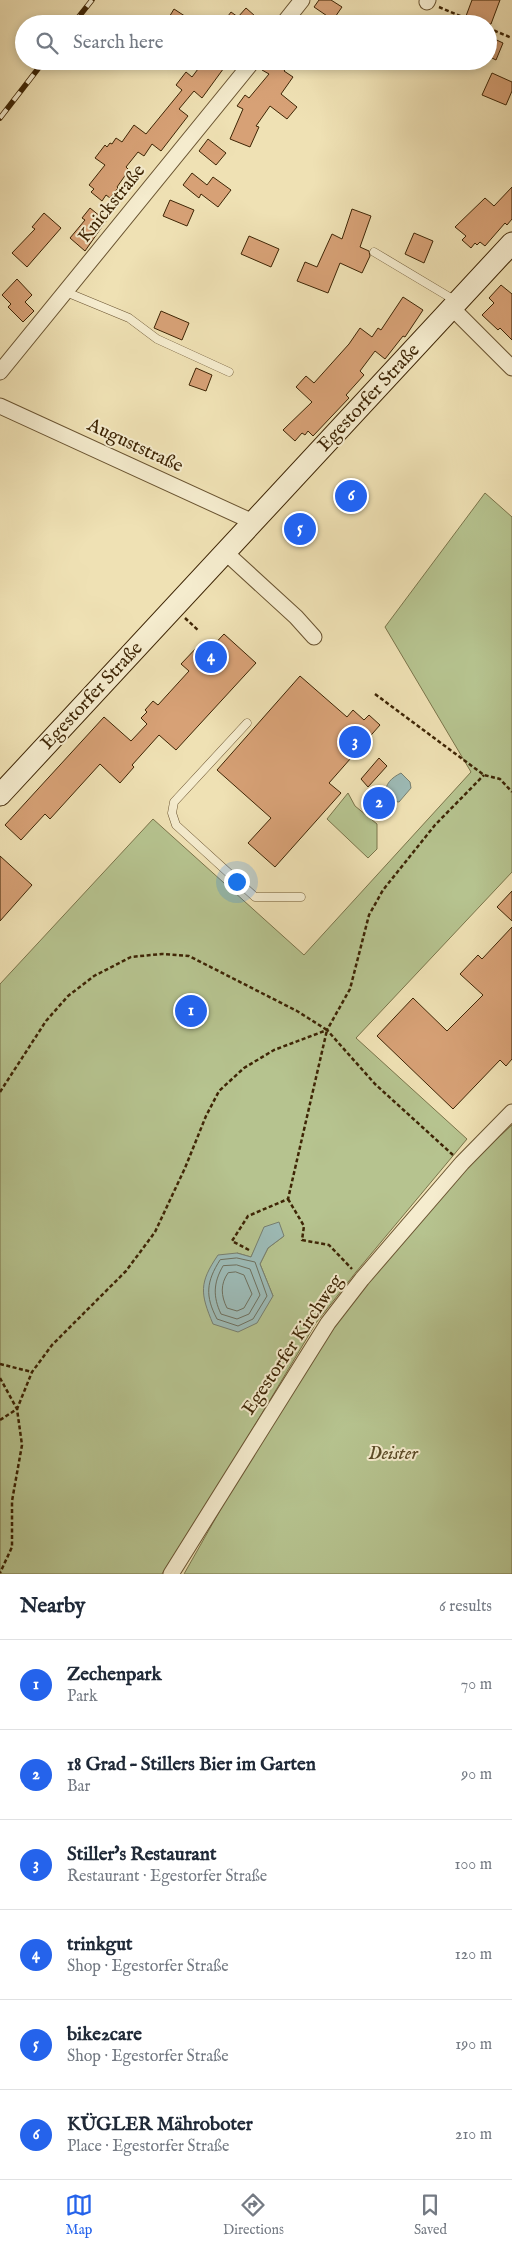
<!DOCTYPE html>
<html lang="en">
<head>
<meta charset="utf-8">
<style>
	:root { --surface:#fff; --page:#f2f2f3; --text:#1f2937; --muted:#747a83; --line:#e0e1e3; --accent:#2563eb }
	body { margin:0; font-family:"IM FELL English",serif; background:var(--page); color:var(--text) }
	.you { position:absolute; left:236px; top:881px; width:18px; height:18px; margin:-12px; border:4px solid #fff; border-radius:50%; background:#1a73e8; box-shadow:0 0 0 8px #1a73e833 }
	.badge { display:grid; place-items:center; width:32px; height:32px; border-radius:50%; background:var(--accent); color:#fff; font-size:16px; font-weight:700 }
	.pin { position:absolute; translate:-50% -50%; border:2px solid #fff; box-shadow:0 1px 5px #0006 }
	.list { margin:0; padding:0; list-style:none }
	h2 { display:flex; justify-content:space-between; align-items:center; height:65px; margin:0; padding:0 20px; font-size:21px }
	h2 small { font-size:16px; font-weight:400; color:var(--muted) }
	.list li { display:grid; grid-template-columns:32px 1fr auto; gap:15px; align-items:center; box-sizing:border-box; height:90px; padding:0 20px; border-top:1px solid var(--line) }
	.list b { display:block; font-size:19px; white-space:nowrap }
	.list p { margin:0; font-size:16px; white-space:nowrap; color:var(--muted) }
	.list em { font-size:16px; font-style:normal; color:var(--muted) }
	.icon { flex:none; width:28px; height:28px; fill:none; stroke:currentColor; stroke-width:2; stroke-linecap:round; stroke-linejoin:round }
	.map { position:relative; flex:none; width:512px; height:1574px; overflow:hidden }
	.search { position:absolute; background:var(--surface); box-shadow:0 2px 8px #0003; left:15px; right:15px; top:15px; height:55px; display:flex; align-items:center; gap:12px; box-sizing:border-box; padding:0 18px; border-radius:28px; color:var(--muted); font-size:19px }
	.sheet { height:605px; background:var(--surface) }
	nav { display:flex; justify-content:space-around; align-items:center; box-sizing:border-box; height:70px; border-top:1px solid var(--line); background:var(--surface); font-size:14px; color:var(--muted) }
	nav a { display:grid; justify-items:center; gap:2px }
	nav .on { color:var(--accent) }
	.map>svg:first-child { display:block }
</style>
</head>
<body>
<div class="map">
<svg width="512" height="1574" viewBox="0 0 512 1574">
	<rect width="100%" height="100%" fill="#efe1b4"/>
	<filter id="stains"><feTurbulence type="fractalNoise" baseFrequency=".004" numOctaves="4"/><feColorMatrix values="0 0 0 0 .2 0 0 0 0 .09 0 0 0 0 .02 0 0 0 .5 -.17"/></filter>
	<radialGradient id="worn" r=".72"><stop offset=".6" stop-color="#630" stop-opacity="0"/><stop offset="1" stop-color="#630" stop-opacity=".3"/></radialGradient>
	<g fill="#b6c38f" stroke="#7a744a" fill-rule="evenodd">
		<path d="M485 493 512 517V872L356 1038 467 1139 356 1272 316 1323 240 1450 162 1574H0V984L153 819 304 955 471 772 385 627ZM284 1236 268 1248 260 1264 273 1296 237 1253 251 1257 258 1243Z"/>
		<path d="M348 793 355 806 377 824V849L368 858 327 819Z"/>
		<path d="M512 1125V1574H184L252 1454 345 1308 466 1167Z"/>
	</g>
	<g fill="#9dbbb7" stroke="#777f70">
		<path d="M401 773 410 782 411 788 399 802 391 801 385 795C385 784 391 778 401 773Z"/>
		<path d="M279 1222 284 1236 268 1248 260 1264 273 1296 257 1323 238 1332 213 1324C200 1293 199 1283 218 1255L237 1253 251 1257 264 1227Z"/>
	</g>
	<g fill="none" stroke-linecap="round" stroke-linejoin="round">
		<g stroke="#6e705e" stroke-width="1">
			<path d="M237 1258 255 1262 267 1296 253 1319 238 1326 217 1319C205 1296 206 1282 220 1260Z"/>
			<path d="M237 1265 250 1269 260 1295 249 1314 237 1319 221 1314C213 1297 213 1283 223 1266Z"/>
			<path d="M236 1272 244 1275 252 1294 244 1308 237 1311 227 1308C221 1296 220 1284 228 1273Z"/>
		</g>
	</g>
	<g fill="#d7a176" stroke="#3e2505">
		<path d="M319 0H331L342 7 333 20 314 7Z"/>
		<path d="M472 0H500L491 24H463Z"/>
		<path d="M246 8 264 24H222L231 12 238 17Z"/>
		<path d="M174 9 197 24H165Z"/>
		<path d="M488 36 503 43 496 60 488 56Z"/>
		<path d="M204 61H229L202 98 194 91 179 109 188 116 161 151 152 144 144 156 138 152 126 167 129 170 117 187 118 188 110 198 106 195 102 201 91 192 94 189 89 185 105 165 95 158 105 145 107 147 110 143 112 144 116 138 122 142 134 125 146 134 182 90 176 85 186 72 192 77Z"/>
		<path d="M269 61H283L289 65 284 71 293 77 281 94 297 107 287 119 270 106 256 126 259 127 250 147 230 139 243 109 237 106 245 95 249 98 269 74 262 70Z"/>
		<path d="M492 73 512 82V91L506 105 482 95Z"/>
		<path d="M208 139 226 153 216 165 199 151Z"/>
		<path d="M192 173 207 185 213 177 231 190 218 207 201 194 199 198 183 185Z"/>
		<path d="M512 187V219L507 225 505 223 485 246 480 242 477 245 475 243 471 248 462 240 466 236 455 227 485 198 494 206Z"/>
		<path d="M170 200 194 210 187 226 163 216Z"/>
		<path d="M90 208 106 221 85 251 70 238 85 220 82 218Z"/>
		<path d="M352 209 371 216 360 247 369 251 370 256 362 273 340 263 328 293 297 281 305 262 317 267 332 234 342 239Z"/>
		<path d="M44 213 61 228 27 267 12 253 35 229 32 227Z"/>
		<path d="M414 233 433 241 424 263 405 254Z"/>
		<path d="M249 236 279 249 271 267 241 254Z"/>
		<path d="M17 279 32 295 25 302 34 311 23 322 8 307 11 304 2 295Z"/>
		<path d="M501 285 512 294V340L500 328 498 330 482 315 494 303 489 298Z"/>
		<path d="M403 297 423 310 405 337 403 336 385 359 375 351 360 371 364 375 346 395 349 398 313 436 308 431 305 435 302 433 295 441 283 430 312 402 296 387 306 376 314 383 349 344 360 328 372 337 378 328 381 330Z"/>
		<path d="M161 311 189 323 182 340 154 328Z"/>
		<path d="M196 368 212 375 206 391 189 385Z"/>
		<path d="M224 634 256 663 176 750 159 735 132 765 134 767 120 783 100 764 50 819 45 814 21 840 5 825 104 717 131 741 147 724 141 718 147 712 145 710 153 701 158 705 189 671 181 664 200 644 208 651Z"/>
		<path d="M300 676 347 717 353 710 364 720 369 715 380 725 329 783 341 793 275 867 248 843 271 818 217 770Z"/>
		<path d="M379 758 387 766 368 787 361 779Z"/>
		<path d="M0 856 32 885 0 921Z"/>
		<path d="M512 891V921L497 907Z"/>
		<path d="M512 927V1059L506 1066 500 1060 453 1109 377 1036 413 998 447 1031 483 995 460 974 478 955 482 959Z"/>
	</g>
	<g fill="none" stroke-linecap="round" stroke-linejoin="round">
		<defs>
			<g id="service">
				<path d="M374 252 456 301"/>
				<path d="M66 292 129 318 157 339 229 372"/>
				<path d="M247 723 174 802 172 813 176 825 255 897H301"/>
			</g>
			<g id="minor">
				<path d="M427 2 428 0"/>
				<path d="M283 24 302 0"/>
				<path d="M452 308 512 368"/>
				<path d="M0 372 253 61"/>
				<path d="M0 406 253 522"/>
				<path d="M225 552 296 617 314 637"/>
				<path d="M171 1574 328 1323 362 1279 462 1163 512 1112"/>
			</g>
			<path id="secondary" d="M0 795 512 243"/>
		</defs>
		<use href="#service" stroke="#6a5431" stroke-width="9"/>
		<use href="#minor" stroke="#6a5431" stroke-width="17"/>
		<use href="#secondary" stroke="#3e2505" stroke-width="23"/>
		<g stroke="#3e2505" stroke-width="2.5" stroke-dasharray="4 2.5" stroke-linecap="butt">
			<path d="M439 7 479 24"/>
			<path d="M488 28 512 38"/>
			<path d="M185 618 199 631"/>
			<path d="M375 694 484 775 500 779 512 792"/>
			<path d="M0 1092 46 1021 68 996 94 976 131 957 162 954 189 956 297 1011 327 1030"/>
			<path d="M453 1155 375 1084 327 1030 350 989 369 915 383 890 435 825 484 775"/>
			<path d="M288 1199 304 1226 302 1240 329 1245 352 1269"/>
			<path d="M249 1250 232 1241 248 1216 288 1199 327 1030"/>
			<path d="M0 1364 32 1372"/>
			<path d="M0 1378 17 1409 22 1445 12 1501V1547L0 1573"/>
			<path d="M0 1420 17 1409 32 1372 52 1345 126 1271 155 1232 185 1168 206 1116 219 1091 244 1068 274 1050 327 1030"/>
		</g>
		<use href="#service" stroke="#f5ecce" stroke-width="8"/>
		<use href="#minor" stroke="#f5ecce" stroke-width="15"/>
		<use href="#secondary" stroke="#f5ecce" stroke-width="21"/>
		<defs>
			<g id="rail">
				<path d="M73 24 92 0"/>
				<path d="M0 118 44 61"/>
			</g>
		</defs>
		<use href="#rail" stroke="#3e2505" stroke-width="5.5"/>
		<use href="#rail" stroke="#f5ecce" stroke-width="4" stroke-dasharray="11" stroke-linecap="butt"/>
	</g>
	<g text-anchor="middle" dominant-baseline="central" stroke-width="4" stroke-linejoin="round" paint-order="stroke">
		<g font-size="19" fill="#3e2505" stroke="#f5ecce">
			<text transform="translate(112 204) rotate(-51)">Knickstraße</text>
			<text transform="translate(369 398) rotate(-47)">Egestorfer Straße</text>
			<text transform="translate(135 446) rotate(25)">Auguststraße</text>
			<text transform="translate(92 696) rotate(-47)">Egestorfer Straße</text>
			<text transform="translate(293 1345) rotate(-56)">Egestorfer Kirchweg</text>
		</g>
		<g font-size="19" font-style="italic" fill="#5c4c28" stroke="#f5ecce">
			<text x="393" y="1454">Deister</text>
		</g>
	</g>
	<rect width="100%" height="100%" filter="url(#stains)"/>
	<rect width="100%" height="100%" fill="url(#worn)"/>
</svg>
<div class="you"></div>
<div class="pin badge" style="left:191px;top:1011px">1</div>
<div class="pin badge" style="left:379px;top:803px">2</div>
<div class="pin badge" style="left:355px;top:742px">3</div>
<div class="pin badge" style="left:211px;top:657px">4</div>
<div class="pin badge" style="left:300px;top:529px">5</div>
<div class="pin badge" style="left:351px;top:496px">6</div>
<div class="search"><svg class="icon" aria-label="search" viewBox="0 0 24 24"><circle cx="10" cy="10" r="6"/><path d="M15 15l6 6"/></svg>Search here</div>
</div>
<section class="sheet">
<h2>Nearby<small>6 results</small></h2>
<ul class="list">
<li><span class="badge">1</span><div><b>Zechenpark</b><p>Park</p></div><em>70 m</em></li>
<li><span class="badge">2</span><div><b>18 Grad – Stillers Bier im Garten</b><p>Bar</p></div><em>90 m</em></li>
<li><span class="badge">3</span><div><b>Stiller's Restaurant</b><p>Restaurant · Egestorfer Straße</p></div><em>100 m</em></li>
<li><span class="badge">4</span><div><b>trinkgut</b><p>Shop · Egestorfer Straße</p></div><em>120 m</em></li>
<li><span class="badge">5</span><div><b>bike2care</b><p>Shop · Egestorfer Straße</p></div><em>190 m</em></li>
<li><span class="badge">6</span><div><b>KÜGLER Mähroboter</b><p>Place · Egestorfer Straße</p></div><em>210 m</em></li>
</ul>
</section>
<nav>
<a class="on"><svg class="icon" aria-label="map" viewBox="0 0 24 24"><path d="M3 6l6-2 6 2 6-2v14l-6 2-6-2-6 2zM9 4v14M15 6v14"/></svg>Map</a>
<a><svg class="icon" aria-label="directions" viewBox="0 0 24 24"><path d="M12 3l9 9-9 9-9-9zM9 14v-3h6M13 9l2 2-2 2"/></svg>Directions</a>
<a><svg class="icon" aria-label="saved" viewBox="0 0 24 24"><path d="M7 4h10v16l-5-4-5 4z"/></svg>Saved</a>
</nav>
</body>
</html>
